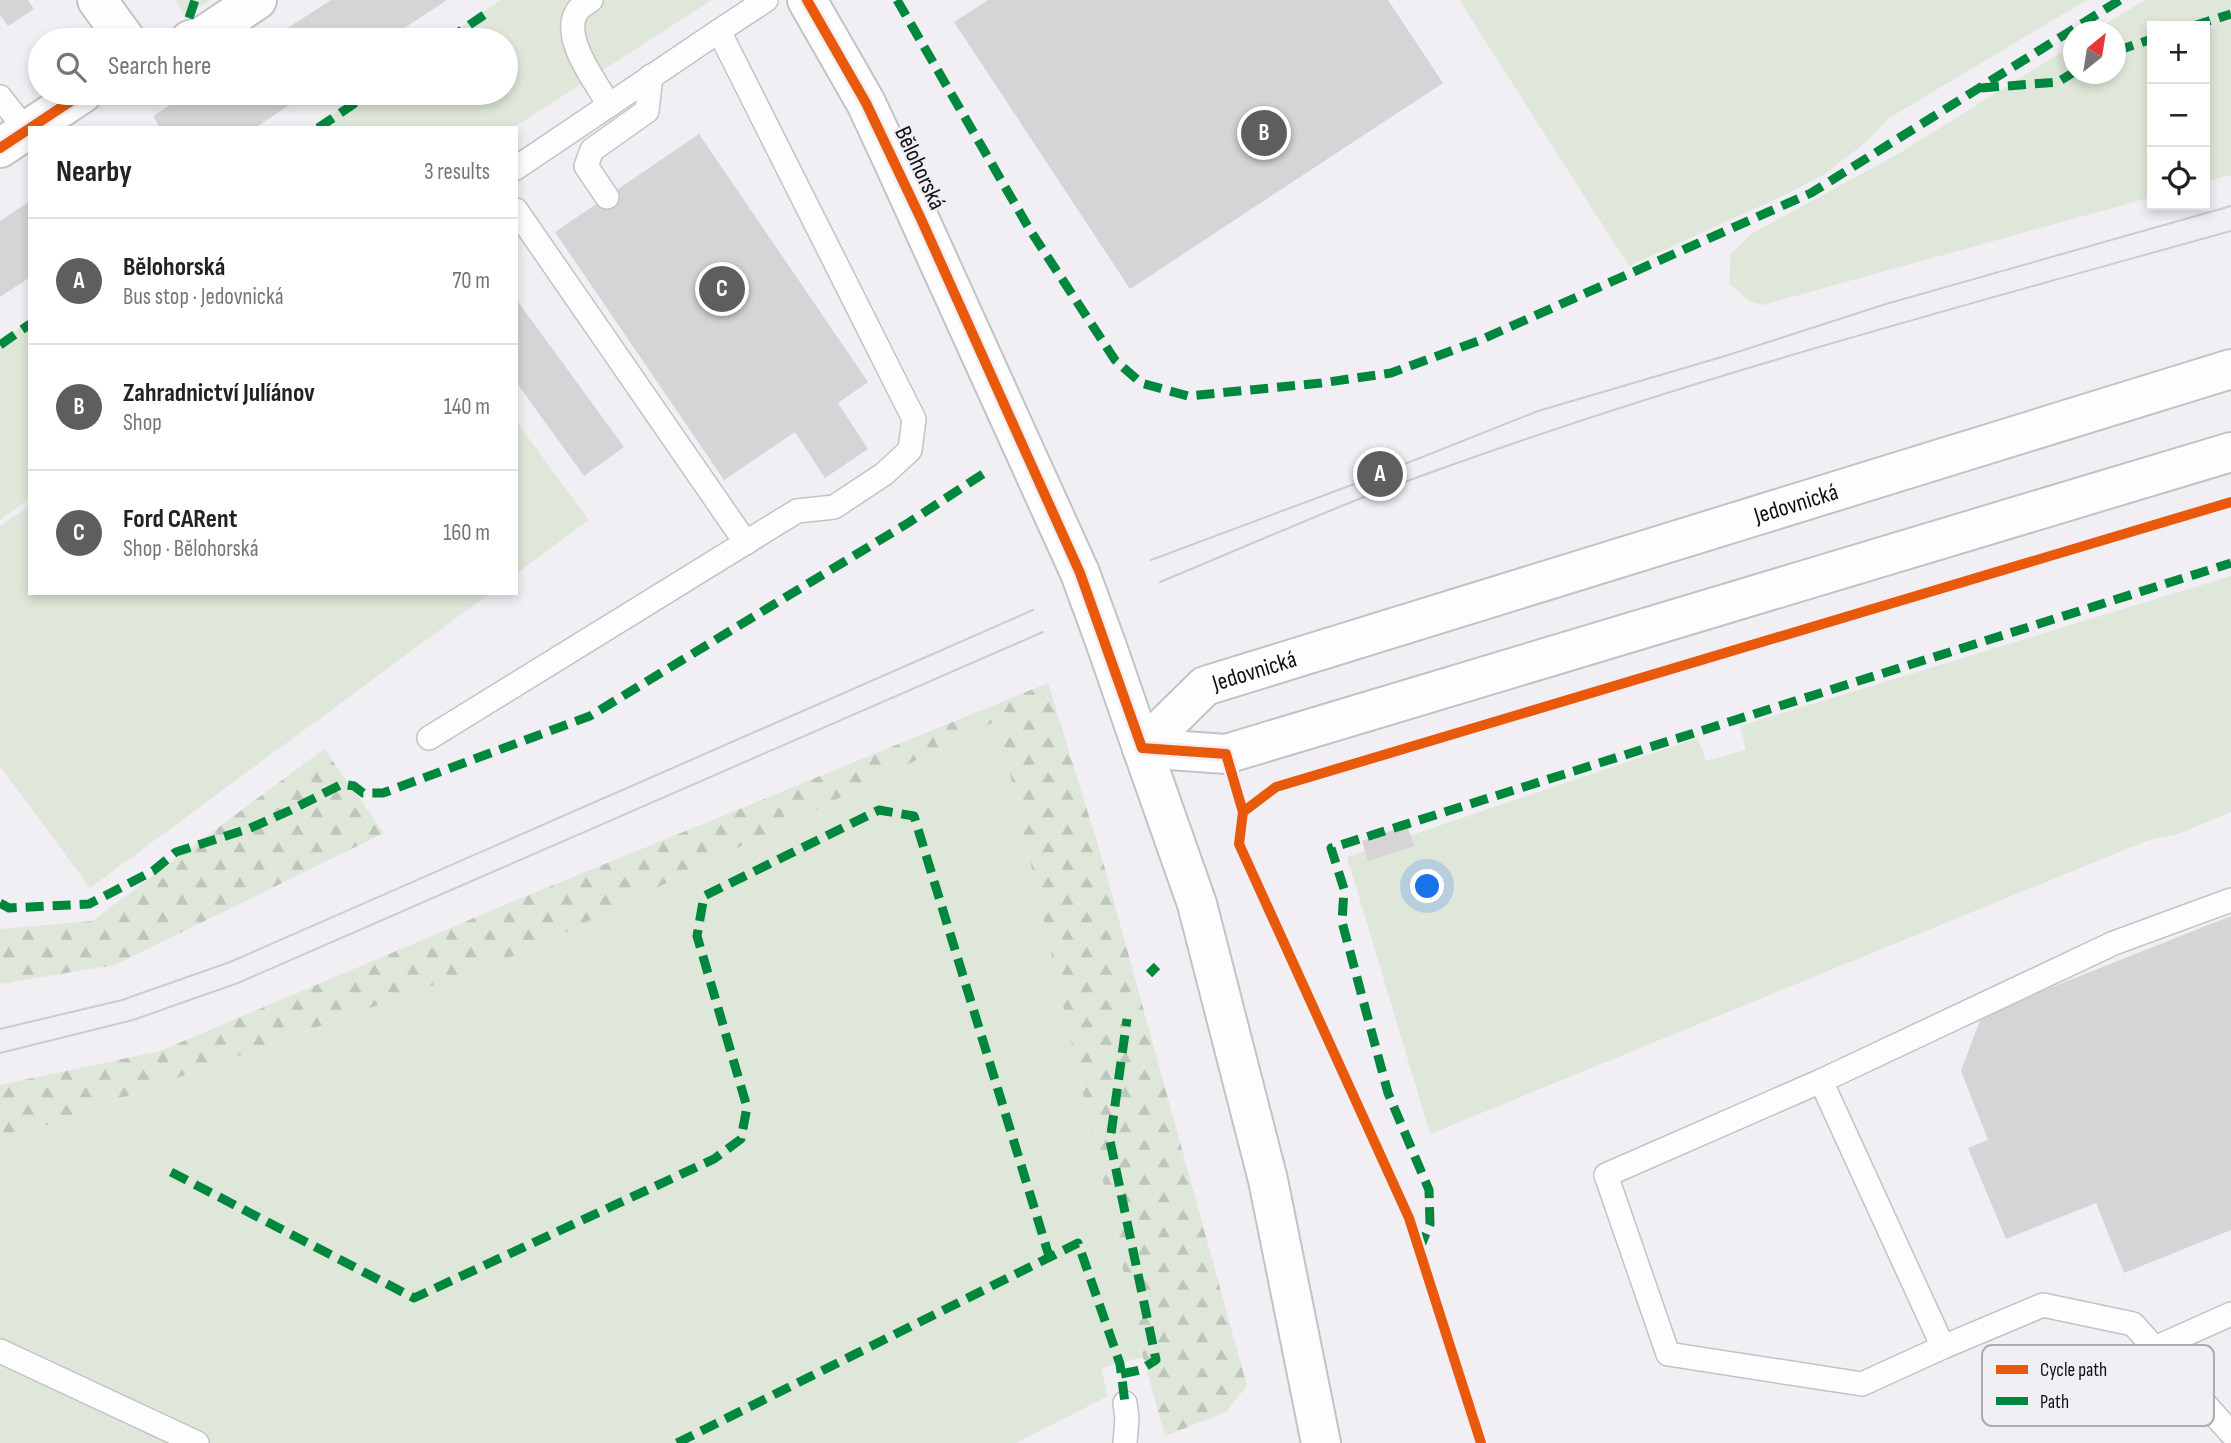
<!DOCTYPE html>
<html lang="en">
<head>
<meta charset="utf-8">
<style>
	:root { --surface:#fff; --page:#f2f2f2; --text:#222; --muted:#767676; --line:#e0e0e0; --accent:#5f5d60 }
	body { margin:0; font-family:"Sofia Sans Condensed",sans-serif; background:var(--page); color:var(--text) }
	.controls { position:absolute; right:21px; top:21px; display:grid; overflow:hidden; border-radius:0px; box-shadow:0 4px 10px #0003 }
	.controls button { width:63px; height:63px; display:grid; place-items:center; padding:0; border:0; border-bottom:2px solid var(--line); background:var(--surface); color:var(--text); font:35px sans-serif }
	.compass { position:absolute; left:2063px; top:21px; width:63px; height:63px; border-radius:50%; background:var(--surface); box-shadow:0 4px 10px #0003; rotate:30deg }
	.you { position:absolute; left:1428px; top:887px; width:24px; height:24px; margin:-18px; border:5px solid #fff; border-radius:50%; background:#1a73e8; box-shadow:0 0 0 10px #1a73e833 }
	.badge { display:grid; place-items:center; width:46px; height:46px; border-radius:50%; background:var(--accent); color:#fff; font-size:23px; font-weight:700 }
	.pin { position:absolute; translate:-50% -50%; border:4px solid #fff; box-shadow:0 2px 7px #0006 }
	.list { margin:0; padding:0; list-style:none }
	h2 { display:flex; justify-content:space-between; align-items:center; height:91px; margin:0; padding:0 28px; font-size:30px }
	h2 small { font-size:23px; font-weight:400; color:var(--muted) }
	.list li { display:grid; grid-template-columns:46px 1fr auto; gap:21px; align-items:center; box-sizing:border-box; height:126px; padding:0 28px; border-top:2px solid var(--line) }
	.list b { display:block; font-size:26px; white-space:nowrap }
	.list p { margin:0; font-size:23px; white-space:nowrap; color:var(--muted) }
	.list em { font-size:23px; font-style:normal; color:var(--muted) }
	.icon { flex:none; width:38px; height:38px; fill:none; stroke:currentColor; stroke-width:2; stroke-linecap:round; stroke-linejoin:round }
	.map { position:relative; flex:none; width:2231px; height:1443px; overflow:hidden }
	.search { position:absolute; background:var(--surface); box-shadow:0 4px 10px #0003; left:28px; top:28px; width:490px; height:77px; display:flex; align-items:center; gap:18px; box-sizing:border-box; padding:0 24px; border-radius:38px; color:var(--muted); font-size:26px }
	.panel { position:absolute; background:var(--surface); box-shadow:0 4px 10px #0003; left:28px; top:126px; width:490px; height:469px; border-radius:0px }
	.map>svg:first-child { display:block }
</style>
</head>
<body>
<div class="map">
<svg width="2231" height="1443" viewBox="0 0 2231 1443">
	<defs>
		<pattern id="forest-firs" width="22" height="20" patternUnits="userSpaceOnUse" patternTransform="scale(1.75)"><rect width="22" height="20" fill="#dfe7da"/><path d="M5 1l3.5 6h-7zM16 11l3.5 6h-7z" fill="#bec5ba"/></pattern>
	</defs>
	<rect width="100%" height="100%" fill="#f1eff3"/>
	<g fill="#dfe7da">
		<path d="M175 0H211L186 17Z"/>
		<path d="M501 0H712L513 128H313L364 93H506V40H441Z"/>
		<path d="M1459 0H2087L1889 118 1866 142 1825 174 1785 195 1629 266Z"/>
		<path d="M2145 0H2231V175L2205 182V26H2152V197L1763 305 1749 301 1729 283 1731 254 1751 234 1898 154 2073 45 2074 74H2116V32L2094 31Z"/>
		<path d="M30 321V498L0 520V341Z"/>
		<path d="M516 421 589 520 516 574Z"/>
		<path d="M30 505V593H490L90 888 0 766V526Z"/>
		<path d="M2231 576V812L2178 834 2146 841 1430 1134 1347 857 1698 738 1706 761 1746 750 1740 726Z"/>
		<path d="M998 720 1143 1357 1101 1368 1108 1396 1016 1443H0V1142L530 950Z"/>
	</g>
	<g fill="url(#forest-firs)">
		<path d="M1048 683 1103 862 1247 1386 1226 1412 1165 1436 1143 1357 998 720 530 950 0 1142V1085L160 1051 519 899Z"/>
		<path d="M324 749 384 833 115 965 0 984V929L92 921Z"/>
	</g>
	<g fill="#d6d4d6">
		<path d="M0 0H28L34 9 8 26 0 15Z"/>
		<path d="M331 0H447L386 40H269Z"/>
		<path d="M988 0H1388L1443 83 1130 289 954 22Z"/>
		<path d="M189 93H307L255 128H160L153 116Z"/>
		<path d="M699 134 868 382 838 403 868 449 825 478 795 432 724 480 555 232Z"/>
		<path d="M30 201V277L0 297V221Z"/>
		<path d="M516 299 624 447 584 476 516 382Z"/>
		<path d="M1407 825 1414 846 1368 861 1362 841Z"/>
		<path d="M2231 916V1230L2124 1273 2096 1203 2006 1239 1968 1148 1988 1140 1961 1071 1982 1015Z"/>
	</g>
	<g fill="none" stroke-linecap="round" stroke-linejoin="round">
		<defs>
			<g id="lane">
				<path d="M591 0C587 3 581 6 578 10 559 36 596 82 609 105"/>
				<path d="M0 97 26 130"/>
				<path d="M516 168 719 31"/>
				<path d="M607 197 586 166 592 150 647 111 651 76"/>
				<path d="M516 210 746 543"/>
				<path d="M429 738 797 511 834 507 884 474 910 450 914 419 719 31 766 0"/>
				<path d="M2231 900 2114 943 1821 1081 1606 1175 1668 1354 1862 1384 1943 1347 2043 1305 2133 1324 2231 1433"/>
				<path d="M1821 1081 1943 1347"/>
				<path d="M2155 1348 2231 1314"/>
				<path d="M0 1351 197 1443"/>
				<path d="M1125 1443 1127 1418 1125 1403"/>
			</g>
			<g id="street">
				<path d="M97 0 126 40"/>
				<path d="M807 0 866 103 893 161 1080 573"/>
				<path d="M190 40 203 36 257 0"/>
				<path d="M0 148 83 93"/>
				<path d="M1106 644 1142 748"/>
			</g>
			<g id="secondary">
				<path id="s1" d="M1142 748 1205 686 2231 369"/>
				<path d="M1142 748 1226 754 2231 452"/>
				<path d="M1142 748 1197 904 1268 1180 1321 1443"/>
			</g>
		</defs>
		<use href="#lane" stroke="#c3c2c5" stroke-width="26"/>
		<use href="#street" stroke="#c3c2c5" stroke-width="42"/>
		<use href="#secondary" stroke="#c3c2c5" stroke-width="42"/>
		<use href="#lane" stroke="#fdfdfd" stroke-width="23"/>
		<use href="#street" stroke="#fdfdfd" stroke-width="38"/>
		<use href="#secondary" stroke="#fdfdfd" stroke-width="38"/>
		<g stroke="#ccccce" stroke-width="2">
			<path d="M1151 560 1357 483 1538 411 1725 356 1886 304 2231 206"/>
			<path d="M1160 582C1228 554 1296 524 1364 497 1647 390 1940 312 2231 231"/>
			<path d="M0 1029 122 1000 230 962 1033 610"/>
			<path d="M0 1053 133 1020 238 983 1043 632"/>
		</g>
		<defs>
			<path id="street-bridge" d="M1080 573 1106 644"/>
		</defs>
		<use href="#street-bridge" stroke="#c3c2c5" stroke-width="42" stroke-linecap="butt"/>
		<use href="#street-bridge" stroke="#fdfdfd" stroke-width="38"/>
		<g stroke="#00873e" stroke-width="9" stroke-dasharray="18 9" stroke-linecap="butt">
			<path d="M897 0 1030 230 1115 360 1141 383 1188 396 1321 383 1391 373 1478 341 1811 193 2120 0"/>
			<path d="M189 18 195 0"/>
			<path d="M2193 26 2231 14"/>
			<path d="M447 40 484 15"/>
			<path d="M2116 51 2152 39"/>
			<path d="M1981 88 2058 82 2074 72"/>
			<path d="M318 128 370 93"/>
			<path d="M0 345 30 324"/>
			<path d="M0 903 9 908 89 904 153 871 176 852 248 829 291 810 342 784 354 786 363 793H383L590 716 908 523 989 470"/>
			<path d="M1149 974 1157 966"/>
			<path d="M171 1172 414 1298 714 1159 741 1139 747 1107 697 936 704 896 879 810 914 816 1049 1256"/>
			<path d="M1419 1250 1430 1224 1429 1190 1388 1093 1342 922 1344 889 1331 848 2231 563"/>
			<path d="M1121 1374 1140 1370 1156 1360 1110 1141 1127 1019"/>
			<path d="M677 1443 1078 1243 1120 1364 1125 1403"/>
		</g>
		<defs>
			<g id="cycleway">
				<path d="M807 0 866 103 921 219 1026 453 1080 573 1142 748 1226 754 1243 812 1239 844 1409 1218 1481 1443"/>
				<path d="M0 148 83 93"/>
				<path d="M1243 812 1276 787 2231 502"/>
			</g>
		</defs>
		<use href="#cycleway" stroke="#f1eef4" stroke-width="15"/>
		<use href="#cycleway" stroke="#e8590c" stroke-width="10"/>
	</g>
	<g text-anchor="middle" dominant-baseline="central" stroke-width="5" stroke-linejoin="round" paint-order="stroke">
		<g font-size="24" fill="#100f11" stroke="#f1eef4">
			<text transform="translate(920 168) rotate(65)">Bělohorská</text>
			<text stroke="none"><textPath href="#s1" startOffset="707">Jedovnická</textPath></text>
			<text stroke="none"><textPath href="#s1" startOffset="140">Jedovnická</textPath></text>
		</g>
	</g>
	<rect x="1982" y="1345" width="232" height="81" rx="10" fill="#f1eef4" stroke="#aeabb0" stroke-width="2"/>
	<rect x="1996" y="1365" width="32" height="9" fill="#e8590c"/>
	<rect x="1996" y="1397" width="32" height="8" fill="#00873e"/>
	<g font-size="19" fill="#100f11">
		<text x="2040" y="1376">Cycle path</text>
		<text x="2040" y="1408">Path</text>
	</g>
</svg>
<div class="controls">
<button>+</button>
<button>−</button>
<button><svg class="icon" aria-label="locate" viewBox="0 0 24 24"><circle cx="12" cy="12" r="6"/><path d="M12 2v4M12 18v4M2 12h4M18 12h4"/></svg></button>
</div>
<svg class="compass" viewBox="-18 -18 36 36"><path d="M0-13l5 13h-10z" fill="#e53935"/><path d="M0 13l5-13h-10z" fill="#767676"/></svg>
<div class="you"></div>
<div class="pin badge" style="left:1380px;top:474px">A</div>
<div class="pin badge" style="left:1264px;top:133px">B</div>
<div class="pin badge" style="left:722px;top:289px">C</div>
<div class="search"><svg class="icon" aria-label="search" viewBox="0 0 24 24"><circle cx="10" cy="10" r="6"/><path d="M15 15l6 6"/></svg>Search here</div>
<section class="panel">
<h2>Nearby<small>3 results</small></h2>
<ul class="list">
<li><span class="badge">A</span><div><b>Bělohorská</b><p>Bus stop · Jedovnická</p></div><em>70 m</em></li>
<li><span class="badge">B</span><div><b>Zahradnictví Julíánov</b><p>Shop</p></div><em>140 m</em></li>
<li><span class="badge">C</span><div><b>Ford CARent</b><p>Shop · Bělohorská</p></div><em>160 m</em></li>
</ul>
</section>
</div>
</body>
</html>
